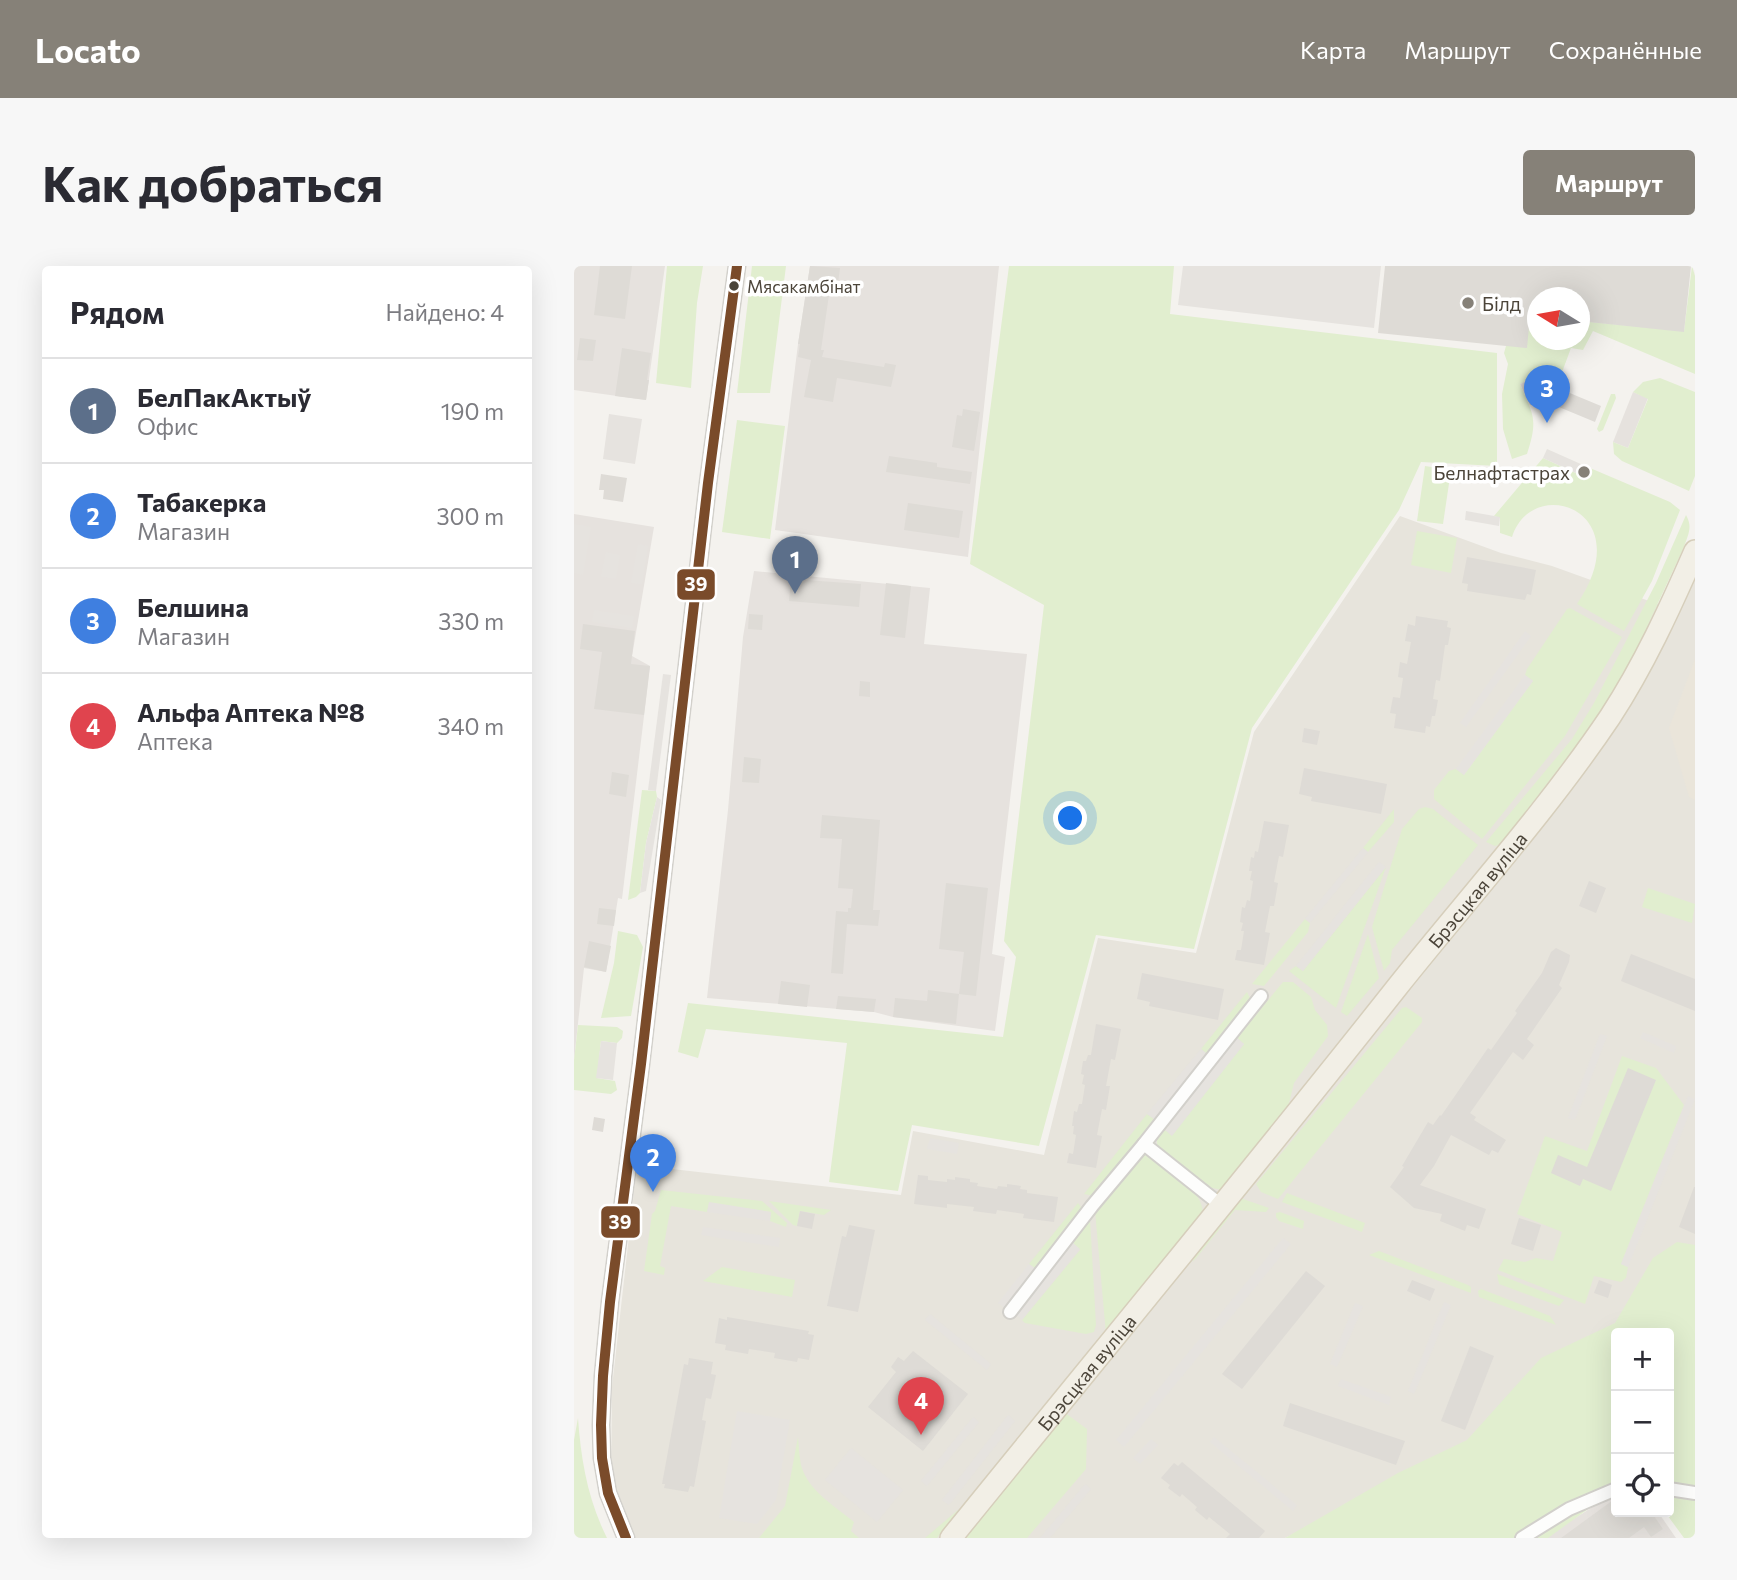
<!DOCTYPE html>
<html lang="ru">
<head>
<meta charset="utf-8">
<style>
	:root { --surface:#fff; --page:#f7f7f7; --text:#2b2b33; --muted:#7c7c81; --line:#e1e1e2; --accent:#868178 }
	body { margin:0; font-family:Commissioner,sans-serif; background:var(--page); color:var(--text) }
	.controls { position:absolute; right:21px; bottom:21px; display:grid; overflow:hidden; border-radius:7px; box-shadow:0 7px 28px #0002 }
	.controls button { width:63px; height:63px; display:grid; place-items:center; padding:0; border:0; border-bottom:2px solid var(--line); background:var(--surface); color:var(--text); font:35px sans-serif }
	.compass { position:absolute; left:953px; top:21px; width:63px; height:63px; border-radius:50%; background:var(--surface); box-shadow:0 7px 28px #0002; rotate:281deg }
	.you { position:absolute; left:497px; top:553px; width:24px; height:24px; margin:-18px; border:5px solid #fff; border-radius:50%; background:#1a73e8; box-shadow:0 0 0 10px #1a73e833 }
	.badge { display:grid; place-items:center; width:46px; height:46px; border-radius:50%; background:var(--accent); color:#fff; font-size:23px; font-weight:700 }
	.pin { position:absolute; translate:-50% -58px; filter:drop-shadow(0 2px 4px #0008) }
	.pin::after { content:''; position:absolute; top:37px; width:24px; height:21px; background:inherit; clip-path:polygon(0 0,100% 0,50% 100%) }
	.list { margin:0; padding:0; list-style:none }
	h2 { display:flex; justify-content:space-between; align-items:center; height:91px; margin:0; padding:0 28px; font-size:30px }
	h2 small { font-size:23px; font-weight:400; color:var(--muted) }
	.list li { display:grid; grid-template-columns:46px 1fr auto; gap:21px; align-items:center; box-sizing:border-box; height:105px; padding:0 28px; border-top:2px solid var(--line) }
	.list b { display:block; font-size:26px; white-space:nowrap }
	.list p { margin:0; font-size:23px; white-space:nowrap; color:var(--muted) }
	.list em { font-size:23px; font-style:normal; color:var(--muted) }
	.icon { flex:none; width:38px; height:38px; fill:none; stroke:currentColor; stroke-width:2; stroke-linecap:round; stroke-linejoin:round }
	.map { position:relative; flex:none; width:1121px; height:1272px; overflow:hidden; border-radius:7px }
	header { display:flex; align-items:center; gap:42px; box-sizing:border-box; height:98px; padding:0 35px; background:var(--accent); color:#fff }
	header strong { font-size:33px }
	nav { display:flex; gap:38px; margin-inline-start:auto; font-size:24px }
	.intro { display:flex; align-items:center; justify-content:space-between; box-sizing:border-box; height:168px; padding:0 42px }
	h1 { margin:0; font-size:49px }
	.button { padding:18px 32px; border-radius:7px; background:var(--accent); color:#fff; font-size:24px; font-weight:700 }
	main { display:flex; gap:42px; padding:0 42px }
	aside { flex:1; background:var(--surface); border-radius:7px; box-shadow:0 7px 28px #0002 }
	.map>svg:first-child { display:block }
</style>
</head>
<body>
<header>
<strong>Locato</strong>
<nav><a>Карта</a><a>Маршрут</a><a>Сохранённые</a></nav>
</header>
<div class="intro"><h1>Как добраться</h1><a class="button">Маршрут</a></div>
<main>
<aside>
<h2>Рядом<small>Найдено: 4</small></h2>
<ul class="list">
<li><span class="badge" style="background:#5c6f8a">1</span><div><b>БелПакАктыў</b><p>Офис</p></div><em>190 m</em></li>
<li><span class="badge" style="background:#3f7fe0">2</span><div><b>Табакерка</b><p>Магазин</p></div><em>300 m</em></li>
<li><span class="badge" style="background:#3f7fe0">3</span><div><b>Белшина</b><p>Магазин</p></div><em>330 m</em></li>
<li><span class="badge" style="background:#e0444e">4</span><div><b>Альфа Аптека №8</b><p>Аптека</p></div><em>340 m</em></li>
</ul>
</aside>
<div class="map">
<svg width="1121" height="1272" viewBox="0 0 1121 1272">
	<rect width="100%" height="100%" fill="#f4f2ee"/>
	<path fill="#e7e4dc" d="M826 250 927 287 978 300 1100 344 1121 297V1020L1042 1067 897 1179 711 1272H60L37 1218 38 1121 63 899 327 929 339 865 470 889 524 672 622 687 680 466Z"/>
	<g fill="#e6e2de">
		<path d="M0 0H91L72 134 0 124Z"/>
		<path d="M236 0H425L394 291 201 264 224 78Z"/>
		<path d="M1059 126 1074 132 1054 182 1039 176Z"/>
		<path d="M0 248 80 261 58 390 76 400 48 633 44 632 32 706 10 702 0 794Z"/>
		<path d="M180 305 356 322 350 378 453 388 418 688 431 691 421 765 319 751 300 746 133 732 154 544 169 371Z"/>
		<path d="M1042 1226V1246H1084L1102 1272H970Z"/>
	</g>
	<path fill="#eae5da" d="M1121 393V534L1115 531 1095 462Z"/>
	<g fill="#e1eecf">
		<path d="M93 0H129L123 37 117 122 82 117Z"/>
		<path d="M178 0H212L196 127H163Z"/>
		<path d="M435 0H600L596 48 923 87V200L847 196 825 244 678 462 620 683 522 669 465 880 338 859 324 925 255 916 273 777 132 763 124 792 104 786 114 737 429 771 442 691 430 675 470 339 396 298Z"/>
		<path d="M1118 0 1121 10V108L1019 65 1009 84 997 82 987 109C972 103 960 111 946 118 960 150 964 154 953 188L938 193 929 163 928 128 934 98 930 87 932 80 956 50 963 51 964 74H1006V55L1110 65Z"/>
		<path d="M1086 112 1121 126V210L1115 225 1048 195 1040 188 1039 176 1054 182 1074 133 1059 126 1069 116Z"/>
		<path d="M1037 128H1041L1042 132 1029 164 1025 166 1023 163Z"/>
		<path d="M163 154 211 160 196 273 148 266Z"/>
		<path d="M969 192 1004 208 1009 199 1096 236 1106 244 1078 315 1050 365 1003 338C1067 244 958 207 938 271L926 267V252L920 250Z"/>
		<path d="M851 200 877 204 869 258 843 255Z"/>
		<path d="M1112 249C1119 261 1114 269 1110 281L1046 419 1036 435 927 578 921 580 912 576 998 473 1020 437 1082 317Z"/>
		<path d="M843 265 883 272 877 307 837 299Z"/>
		<path d="M996 342 1048 371 991 470 908 573 860 533V524L875 505 882 503 890 509 959 415 951 409 953 403 993 343Z"/>
		<path d="M68 524 82 525 83 531 72 577 66 627 62 631 54 634Z"/>
		<path d="M851 541 859 543 904 579 818 684 816 697 810 705 798 661 828 563 845 543Z"/>
		<path d="M820 543V556L794 586 789 582Z"/>
		<path d="M812 601 762 742 715 705 722 700 729 705Z"/>
		<path d="M1074 622 1121 638 1118 657 1068 641Z"/>
		<path d="M731 653 736 657 734 666 690 720 678 718Z"/>
		<path d="M44 665 63 669 69 681 57 750 27 752 40 697Z"/>
		<path d="M794 668 805 712 773 750 767 746Z"/>
		<path d="M709 716H719L737 731 741 744 753 759 754 770 720 817 712 849 648 924 634 921 627 917 583 880V868L591 864 598 869 670 778 663 772Z"/>
		<path d="M673 726 676 732 674 738 633 788 627 783Z"/>
		<path d="M832 741 848 752V756L704 933 687 926 682 918 828 742Z"/>
		<path d="M4 759 43 761 49 765 48 772 43 777 27 775 23 812 41 815 43 824 37 828 0 824V794Z"/>
		<path d="M1048 790 1082 802 1110 839 1047 998 1054 1001 1052 1012 1047 1016 1020 1010 1011 1038 924 1004 930 993 951 996 962 992 979 995 988 966 943 948 971 870 1013 885Z"/>
		<path d="M573 848 580 853 521 930 510 928Z"/>
		<path d="M570 889 578 890C598 906 632 924 629 953L532 1068 521 945 565 892Z"/>
		<path d="M87 924 188 935 213 957 212 961 196 955 197 946 135 937 133 946 97 940 86 1000 91 1002 90 1009 70 1005 78 948 81 945Z"/>
		<path d="M713 927 791 957 788 966 708 936Z"/>
		<path d="M669 933 695 942 692 946 661 944 619 996 623 982 662 934Z"/>
		<path d="M195 935 257 944 250 949 226 945 223 960 219 959Z"/>
		<path d="M504 937 507 941 506 946 462 1003 455 998Z"/>
		<path d="M706 946 730 955 729 963 705 955 702 951V947Z"/>
		<path d="M516 953 522 1059 520 1066 512 1068 451 1057 448 1054 506 984 499 977Z"/>
		<path d="M1103 976 1121 979V1272H1110L1091 1246H1095V1067H1042V1223L974 1272H711L824 1207 893 1174 967 1092 1041 1057 1079 992Z"/>
		<path d="M805 985 894 1019 897 1021V1027L795 989Z"/>
		<path d="M148 1001 221 1014 218 1031 129 1015Z"/>
		<path d="M923 1008 990 1034 985 1040 925 1018Z"/>
		<path d="M907 1023 976 1050 982 1059 905 1031 904 1025Z"/>
		<path d="M490 1146 513 1163 512 1203 453 1272H390Z"/>
		<path d="M4 1152C7 1195 14 1234 33 1272H0V1174Z"/>
		<path d="M224 1171C225 1180 225 1190 227 1199 234 1225 261 1240 280 1256L277 1265 285 1272H185L211 1240Z"/>
		<path d="M385 1243 363 1272H351Z"/>
	</g>
	<g fill="#e6e3df">
		<path d="M609 0H807L800 62 604 39Z"/>
		<path d="M35 148 68 153 61 198 29 193Z"/>
		<path d="M973 183 1009 199 1004 208 969 192Z"/>
		<path d="M892 245 926 251 925 260 891 254Z"/>
		<path d="M0 258 17 261 9 309 0 307Z"/>
		<path d="M64 278 74 280 68 318 57 317Z"/>
		<path d="M32 286 46 289 42 313 27 311Z"/>
		<path d="M20 344 60 350 58 362 18 356Z"/>
		<path d="M951 365 957 370 892 461 886 457Z"/>
		<path d="M89 408 97 409 82 525 74 524Z"/>
		<path d="M951 409 959 415 890 509 882 503Z"/>
		<path d="M83 531 87 534 73 619 72 625 66 627 72 577Z"/>
		<path d="M789 582 794 586 736 657 731 653Z"/>
		<path d="M805 596 812 601 729 705 722 700Z"/>
		<path d="M1069 766 1102 780 1100 787 1066 772Z"/>
		<path d="M1026 768 1033 770 1001 854 994 852Z"/>
		<path d="M663 772 670 778 598 870 591 864Z"/>
		<path d="M27 775 43 777 39 814 22 812Z"/>
		<path d="M627 783 633 788 580 853 573 848Z"/>
		<path d="M1114 830 1121 833 1054 1001 1047 998Z"/>
		<path d="M356 872 385 877 383 888 353 883Z"/>
		<path d="M135 936 197 946 196 955 133 946Z"/>
		<path d="M129 961 206 972 205 981 127 969Z"/>
		<path d="M709 972 717 978 550 1181 542 1174Z"/>
		<path d="M499 977 506 983 448 1054 441 1048Z"/>
		<path d="M455 998 462 1003 431 1042 424 1037Z"/>
		<path d="M870 1036 877 1039 840 1128 834 1125Z"/>
		<path d="M781 1037 789 1040 763 1101 756 1098Z"/>
		<path d="M356 1048 417 1098 413 1104 351 1054Z"/>
		<path d="M767 1113 817 1131 815 1139 764 1120Z"/>
		<path d="M163 1145 216 1154 202 1234 183 1258 145 1252Z"/>
		<path d="M434 1149 441 1155 375 1239 368 1234Z"/>
		<path d="M399 1151 405 1156 353 1220 347 1215Z"/>
		<path d="M640 1171 723 1239 719 1245 636 1176Z"/>
		<path d="M577 1173 584 1179 566 1198 559 1192Z"/>
		<path d="M277 1182 329 1224 303 1256 251 1214Z"/>
		<path d="M511 1218 517 1223 476 1272H466Z"/>
	</g>
	<g fill="#dedbd6">
		<path d="M26 0H58L51 53 20 49Z"/>
		<path d="M236 0 266 2 264 17 261 16 260 22H256L247 84H250L248 91 310 101 311 97 322 99 317 121 263 112 259 136 230 131 237 94 224 91 226 78H224Z"/>
		<path d="M811 0H1117L1110 66 1005 55V32H963V51L956 50 953 82 804 67Z"/>
		<path d="M6 72 22 74 19 95 3 94Z"/>
		<path d="M48 82 77 87 73 114H75L72 134 41 130Z"/>
		<path d="M968 107 974 118 1027 140 1021 156 968 134 956 139 946 118Z"/>
		<path d="M389 143 406 146 400 185 378 181 383 149 388 150Z"/>
		<path d="M315 190 363 197V201L398 206 396 218 312 206Z"/>
		<path d="M27 208 53 212 49 236 29 233 30 224H25Z"/>
		<path d="M334 237 389 245 385 272 330 264Z"/>
		<path d="M893 291 962 304 957 329 953 328 951 334 893 325 894 318 888 317Z"/>
		<path d="M217 313 287 318 285 341 215 335Z"/>
		<path d="M312 317 337 320 331 372 306 369Z"/>
		<path d="M175 348 189 349 188 364 174 363Z"/>
		<path d="M842 350 874 355 873 361 877 362 874 379H871L866 415 862 414 859 433 864 434 861 450H858L856 461 852 460 851 467 820 462 822 448 816 447 819 431 826 432 829 412 824 411 826 396 833 398 837 376 831 375 834 358 841 360Z"/>
		<path d="M9 358 61 365 57 398 76 400 70 449 20 443 28 386 6 383Z"/>
		<path d="M286 415 296 416V431L285 430Z"/>
		<path d="M730 462 746 465 743 479 728 476Z"/>
		<path d="M170 491 187 493 185 517 168 516Z"/>
		<path d="M730 502 813 518 807 548 737 535 738 531 725 528Z"/>
		<path d="M38 506 55 509 52 531 35 528Z"/>
		<path d="M248 549 306 554 299 644H306L304 660 273 658 269 708 257 707 262 645 274 646V642H277L279 623 264 622 268 573 246 572Z"/>
		<path d="M690 555 715 559 709 591 705 590 700 616 704 617 700 640H696L691 666 696 667 690 699 661 694 663 684H667L670 665H667L669 657 666 656 668 641 671 642 673 634 676 635 679 615 676 614 678 605H675L677 591 680 592 681 585 684 586Z"/>
		<path d="M1015 615 1032 622 1022 647 1005 640Z"/>
		<path d="M372 617 414 622 402 730 385 728 390 686 365 683Z"/>
		<path d="M25 642 42 644 40 660 23 658Z"/>
		<path d="M15 675 37 680 32 706 10 701Z"/>
		<path d="M982 682 996 689 995 696 985 719 988 722 953 773 960 779 949 794 939 786 896 847 902 851 900 854 932 874 924 887 918 884 915 889 877 869 860 900 846 919 912 943 905 963 893 959 891 965 866 955 868 948 840 942 816 921 830 901 828 900 854 856 859 859 866 849 867 850 914 782 917 784 943 747 941 745 968 707 977 686Z"/>
		<path d="M1057 688 1121 713V745L1047 715Z"/>
		<path d="M568 707 650 723 644 754 575 740 576 736 563 733Z"/>
		<path d="M207 715 236 719 233 741 204 738Z"/>
		<path d="M354 724 385 728 382 758 319 751 321 732 353 735Z"/>
		<path d="M264 730 302 733 300 746 262 743Z"/>
		<path d="M522 758 547 763 541 794 537 793 532 820H536L532 844 528 843 523 869 528 870 522 902 493 897 495 887 499 888 502 869 499 868 500 860H498L500 845 503 846 505 838H508L511 819 508 818 510 809 507 808 509 795H512L514 789H517Z"/>
		<path d="M1054 802 1082 814 1037 925 1009 913 1006 920 977 907 984 889 1013 901Z"/>
		<path d="M20 851 31 853 29 866 18 864Z"/>
		<path d="M344 909 354 910V914L373 916V913L381 914V911L396 913V916L404 917 403 920 423 923 424 920 433 921V918L447 920 446 923 453 924V927L484 931 480 956 449 952 450 948 423 944 422 948 399 945 400 941 373 938V942L340 938Z"/>
		<path d="M1120 921H1121V968L1105 961Z"/>
		<path d="M226 945 241 948 238 963 223 960Z"/>
		<path d="M945 952 967 959 959 985 937 978Z"/>
		<path d="M275 959 301 964 284 1046 253 1040 268 970 272 971Z"/>
		<path d="M732 1005 751 1020 668 1123 648 1108Z"/>
		<path d="M838 1014 861 1023 856 1035 833 1025Z"/>
		<path d="M1025 1014 1038 1019 1034 1032 1020 1027Z"/>
		<path d="M153 1051 235 1065 234 1068 240 1069 235 1094 224 1092 223 1096 200 1092 201 1087 175 1083 174 1088 151 1084 152 1079 141 1077 145 1052 153 1054Z"/>
		<path d="M896 1080 920 1090 891 1164 867 1155Z"/>
		<path d="M339 1085 394 1128 349 1185 294 1141 322 1106 317 1101 324 1091 330 1095Z"/>
		<path d="M115 1092 139 1096 137 1108 142 1109 137 1133 132 1132 128 1154 132 1155 120 1221 116 1220 114 1226 90 1222 91 1218H88L110 1098 114 1099Z"/>
		<path d="M716 1137 831 1175 822 1199 709 1160Z"/>
		<path d="M608 1196 691 1265 685 1272H652L656 1268 635 1251 633 1254 621 1244 623 1241 608 1228 606 1231 594 1222 596 1219 587 1212 600 1197 604 1200Z"/>
		<path d="M1042 1232V1246H1077L1089 1263 1077 1271 1070 1261 1055 1272H987Z"/>
	</g>
	<g fill="none" stroke-linecap="round" stroke-linejoin="round">
		<defs>
			<g id="minor">
				<path d="M570 878 687 730"/>
				<path d="M436 1046 518 940 570 878 648 940"/>
				<path d="M1095 1223 1121 1227"/>
				<path d="M948 1272 995 1243 1042 1223"/>
			</g>
			<path id="tertiary" d="M52 1272 34 1227 28 1192 27 1159 29 1110 36 1036 67 798 134 217 163 0"/>
			<g id="primary">
				<path id="s1" d="M377 1272C526 1088 677 906 824 720 895 631 972 546 1036 451 1070 399 1096 342 1121 285"/>
			</g>
		</defs>
		<use href="#minor" stroke="#d2d0cb" stroke-width="16"/>
		<use href="#tertiary" stroke="#d2d0cb" stroke-width="19"/>
		<use href="#primary" stroke="#d6cebb" stroke-width="24"/>
		<use href="#minor" stroke="#fdfdfc" stroke-width="12"/>
		<use href="#tertiary" stroke="#fdfdfc" stroke-width="16"/>
		<use href="#primary" stroke="#f2efe6" stroke-width="21"/>
		<defs>
			<path id="bus-1" d="M52 1272 34 1227 28 1192 27 1159 29 1110 36 1036 67 798 134 217 163 0"/>
		</defs>
		<use href="#bus-1" stroke="#fff" stroke-width="16"/>
		<use href="#bus-1" stroke="#7a4b2a" stroke-width="10"/>
	</g>
	<circle fill="#4b4439" stroke="#fff" stroke-width="2.5" cx="160" cy="20" r="6"/>
	<g fill="#868178" stroke="#fff" stroke-width="2.5">
		<circle cx="894" cy="37" r="7"/>
		<circle cx="1010" cy="206" r="7"/>
	</g>
	<g text-anchor="middle" dominant-baseline="central" stroke-width="7" stroke-linejoin="round" paint-order="stroke">
		<g font-size="17" fill="#4b4439" stroke="#fff" text-anchor="start">
			<text x="173" y="20">Мясакамбінат</text>
		</g>
		<g font-size="19" fill="#4b4439" stroke="#fff" text-anchor="start">
			<text x="908" y="37">Білд</text>
			<text x="996" y="206" text-anchor="end">Белнафтастрах</text>
		</g>
		<g font-size="19" fill="#4b4439" stroke="#fff">
			<text stroke="none"><textPath href="#s1" startOffset="835">Брэсцкая вуліца</textPath></text>
			<text stroke="none"><textPath href="#s1" startOffset="214">Брэсцкая вуліца</textPath></text>
		</g>
	</g>
	<g stroke="#fff" stroke-width="2.5">
		<rect x="102" y="302" width="40" height="33" rx="7" fill="#7a4b2a"/>
		<rect x="26" y="939" width="41" height="34" rx="7" fill="#7a4b2a"/>
	</g>
	<g font-size="19" text-anchor="middle" font-weight="bold" fill="#fff">
		<text x="122" y="325">39</text>
		<text x="46" y="963">39</text>
	</g>
</svg>
<div class="controls">
<button>+</button>
<button>−</button>
<button><svg class="icon" aria-label="locate" viewBox="0 0 24 24"><circle cx="12" cy="12" r="6"/><path d="M12 2v4M12 18v4M2 12h4M18 12h4"/></svg></button>
</div>
<svg class="compass" viewBox="-18 -18 36 36"><path d="M0-13l5 13h-10z" fill="#e53935"/><path d="M0 13l5-13h-10z" fill="#7c7c81"/></svg>
<div class="you"></div>
<div class="pin badge" style="left:221px;top:328px;background:#5c6f8a">1</div>
<div class="pin badge" style="left:79px;top:926px;background:#3f7fe0">2</div>
<div class="pin badge" style="left:973px;top:157px;background:#3f7fe0">3</div>
<div class="pin badge" style="left:347px;top:1169px;background:#e0444e">4</div>
</div>
</main>
</body>
</html>
